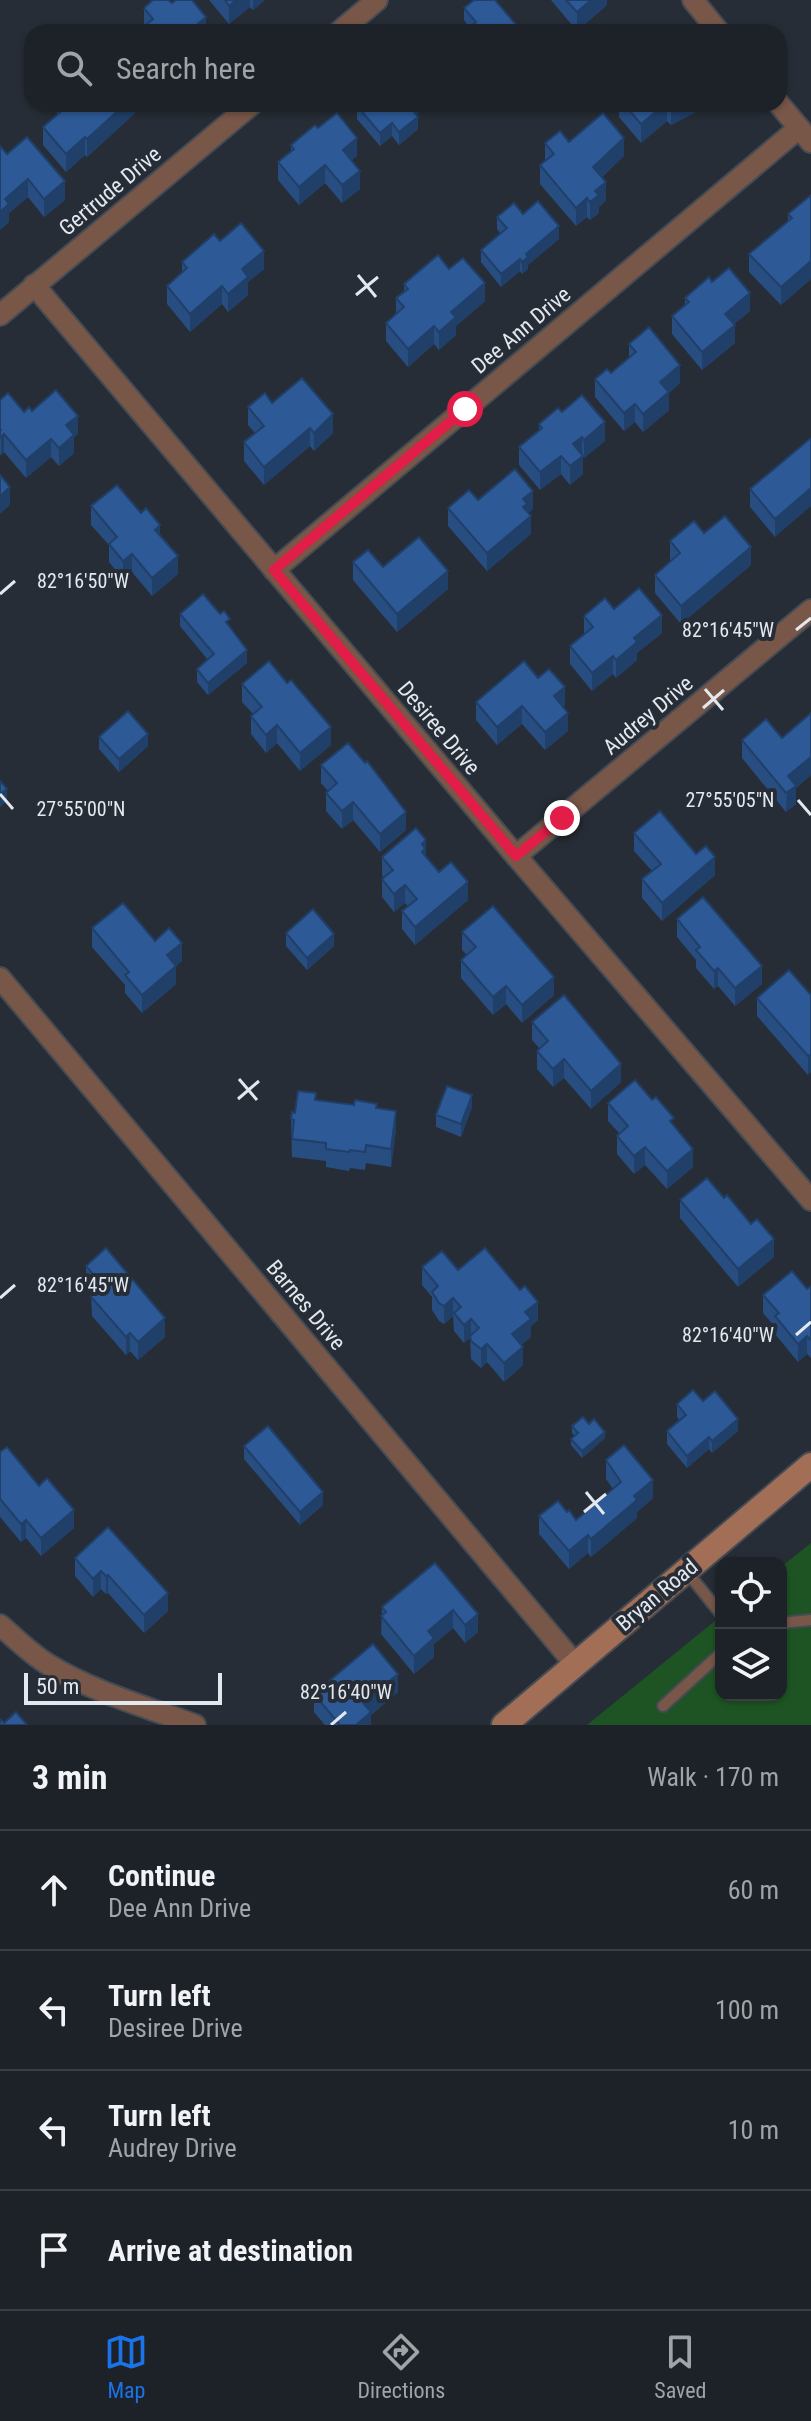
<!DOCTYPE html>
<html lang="en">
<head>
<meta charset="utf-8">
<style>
	:root { --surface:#1d2228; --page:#252a30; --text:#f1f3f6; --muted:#a0a4a8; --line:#3b3f45; --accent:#1a73e8 }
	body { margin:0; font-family:"Roboto Condensed",sans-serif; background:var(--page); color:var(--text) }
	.controls { position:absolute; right:24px; bottom:24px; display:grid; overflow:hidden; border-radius:16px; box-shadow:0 2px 6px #0004 }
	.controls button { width:72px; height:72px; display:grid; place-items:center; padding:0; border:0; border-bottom:2px solid var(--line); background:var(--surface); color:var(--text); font:40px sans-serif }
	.scale { position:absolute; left:24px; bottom:20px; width:198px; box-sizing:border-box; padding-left:8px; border:4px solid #e3e8ee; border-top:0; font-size:22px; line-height:28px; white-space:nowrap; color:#e3e8ee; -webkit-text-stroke:6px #272d36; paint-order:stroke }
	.stop { position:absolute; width:24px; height:24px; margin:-18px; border:6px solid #e11d48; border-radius:50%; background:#fff }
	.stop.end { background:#e11d48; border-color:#fff; box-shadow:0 2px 8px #0008 }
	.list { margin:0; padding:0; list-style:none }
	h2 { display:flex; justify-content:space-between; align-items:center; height:104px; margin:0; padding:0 32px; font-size:34px }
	h2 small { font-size:26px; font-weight:400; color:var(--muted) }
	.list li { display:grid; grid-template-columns:52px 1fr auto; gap:24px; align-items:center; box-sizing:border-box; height:120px; padding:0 32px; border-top:2px solid var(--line) }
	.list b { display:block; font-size:30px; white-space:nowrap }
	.list p { margin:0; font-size:26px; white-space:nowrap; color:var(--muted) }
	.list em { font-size:26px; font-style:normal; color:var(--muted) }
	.icon { flex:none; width:44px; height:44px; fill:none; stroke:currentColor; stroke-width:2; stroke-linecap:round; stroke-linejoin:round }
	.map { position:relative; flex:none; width:811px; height:1725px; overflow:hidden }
	.search { position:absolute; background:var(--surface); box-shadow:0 2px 6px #0004; left:24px; right:24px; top:24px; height:88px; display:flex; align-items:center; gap:20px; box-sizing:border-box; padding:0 28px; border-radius:24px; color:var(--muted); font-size:30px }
	.sheet { height:584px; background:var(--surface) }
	nav { display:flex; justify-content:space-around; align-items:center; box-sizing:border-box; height:112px; border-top:2px solid var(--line); background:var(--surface); font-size:22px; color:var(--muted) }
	nav a { display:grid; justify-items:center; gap:4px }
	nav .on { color:var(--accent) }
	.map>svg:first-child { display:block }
</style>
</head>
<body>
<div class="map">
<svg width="811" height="1725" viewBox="0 0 811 1725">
	<rect width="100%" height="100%" fill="#272d36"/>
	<path fill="#1e5423" d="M811 1543V1725H587L721 1616V1695H781V1567Z"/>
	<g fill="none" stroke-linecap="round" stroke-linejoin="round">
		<defs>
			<g id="lane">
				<path d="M687 1572 721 1614"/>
				<path d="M781 1623 811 1620"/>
				<path d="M663 1706 721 1653"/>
			</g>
			<g id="street">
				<path d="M693 0 719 32"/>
				<path d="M339 32 377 0"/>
				<path d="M779 104 811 142"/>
				<path d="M34 285 516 856 811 1200"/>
				<path d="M0 315 252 104"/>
				<path d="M274 570 799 128"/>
				<path d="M516 856 811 610"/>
				<path d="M0 978 575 1664"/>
				<path d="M0 1625C16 1639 31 1654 49 1665 93 1692 147 1707 195 1725"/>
			</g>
			<path id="secondary" d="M504 1725 811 1465"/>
		</defs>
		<use href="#lane" stroke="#454b53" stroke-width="14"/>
		<use href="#street" stroke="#454b53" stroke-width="24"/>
		<use href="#secondary" stroke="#454b53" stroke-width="28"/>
		<use href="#lane" stroke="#785748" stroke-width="10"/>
		<use href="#street" stroke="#785748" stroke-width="20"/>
		<use href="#secondary" stroke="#a26e56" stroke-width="24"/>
	</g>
	<g fill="#274d81">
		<path d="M209 0H265L253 10 250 7 229 24Z"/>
		<path d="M551 0H607V5L577 31Z"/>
		<path d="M144 8 206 32 144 27Z"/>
		<path d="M464 8 519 32 469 27 464 20Z"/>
		<path d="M57 104H135V113L87 157 85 155 66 172 43 145V127L57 116Z"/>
		<path d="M429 104 416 115 418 129 399 145 392 136 380 146 357 119V106Z"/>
		<path d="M619 104H705L694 113 671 125 667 121 641 143 619 117Z"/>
		<path d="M318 128 357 156 351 161 360 189 342 203 325 183 299 205 278 180V162L291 151V145Z"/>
		<path d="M569 142 624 156 602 177 606 200 599 207V213L590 220 587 217 576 226 540 184V165L545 161V143Z"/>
		<path d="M0 146 7 154 65 200 44 217 28 197 9 213V222L0 230Z"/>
		<path d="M811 195V279L781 305 749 272V254L788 221V214Z"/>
		<path d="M523 214 559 239 528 265V269L522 274 520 271 501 287 481 262V250L500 233 497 229V217Z"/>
		<path d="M220 241 264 269 248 282V295L228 312 222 304 190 332 167 304V286L182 272V262Z"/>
		<path d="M449 269 485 301 456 326V335L439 350 434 344 408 367 386 341V323L396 314V298L404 292V284Z"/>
		<path d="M712 282 750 311 734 324 735 343 702 370 672 334V316L685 305V298Z"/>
		<path d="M629 344 680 383 669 393V410L643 432 635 422 624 431 595 397V379L611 373 629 358Z"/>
		<path d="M0 400 24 412 32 411 78 434 74 437V453L59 466 51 457 26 478 4 452 1 455 0 454Z"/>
		<path d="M272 403 333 433 314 451 310 446 264 485 244 461V442L255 433 248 425V407Z"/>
		<path d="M562 412 605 441 584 458 583 457V474L570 485 561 474 540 490 519 465V447L539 431V424Z"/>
		<path d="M811 438 775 537 750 507V489Z"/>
		<path d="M478 500 533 509 528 513 531 534 487 571 448 526V508Z"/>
		<path d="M91 506 160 536 178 574 152 596 132 572 123 579 109 562V545L91 525Z"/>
		<path d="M704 533 751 565 681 624 655 593V575L671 561 670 560V541Z"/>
		<path d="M353 562 383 567 448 589 397 632 353 580Z"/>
		<path d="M614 609 662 633 637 653V660L616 678 613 674 592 691 570 664V646L584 634V616Z"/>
		<path d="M180 614 230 627 247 663 208 695 197 682V669L208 660 180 626Z"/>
		<path d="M538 678 565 705 563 707 568 731 545 750 522 724 497 745 476 720V702Z"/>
		<path d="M287 683 331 745 300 771 277 743 266 753 251 734V716L253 714 242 702V684Z"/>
		<path d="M811 713V775L796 788V804L786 812 742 758V740L782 738Z"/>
		<path d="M99 737 148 746 119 772 99 749Z"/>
		<path d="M321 765 406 830 380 852 353 820 342 829 326 811V793L328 791 321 783Z"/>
		<path d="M634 833 715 875 662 921 642 898V879L652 871 634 851Z"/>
		<path d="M382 857H426L439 872 468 900 415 945 402 929V911L408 906 405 903 394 912 382 897V879L384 878 382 875Z"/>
		<path d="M677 919 762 984 735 1006 718 986 714 989 696 968V960L677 937Z"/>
		<path d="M92 928 155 941 182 961 176 966V984L142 1013 125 993V985L92 947Z"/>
		<path d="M462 932 554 995 522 1023 506 1004 493 1015 461 978V960L467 955 462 950Z"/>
		<path d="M286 933 334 946 307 970 286 946Z"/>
		<path d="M811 995 808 1075 757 1016V998Z"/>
		<path d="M532 1022 621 1082 591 1109 564 1078 553 1087 537 1069V1051L540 1049 532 1040Z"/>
		<path d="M316 1100 377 1108 396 1129 391 1167 366 1163 365 1170 350 1168 349 1171 326 1167V1161L292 1157 291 1119 295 1113Z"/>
		<path d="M608 1103 674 1126 693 1167 667 1189 645 1165 634 1174 617 1154V1136L620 1134 608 1121Z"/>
		<path d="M472 1107 461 1137 436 1127V1115Z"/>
		<path d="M680 1200 774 1257 738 1287 680 1218Z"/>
		<path d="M86 1266 165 1337 138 1360 130 1351 126 1355 92 1316 91 1296 94 1293 86 1284Z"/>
		<path d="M422 1267 458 1270 538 1320 531 1326V1337L521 1345 523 1365 504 1382 487 1362 481 1368 471 1359 470 1338 464 1343 454 1331 453 1316 444 1324 439 1321 432 1310V1297L422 1285Z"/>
		<path d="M811 1286V1358L807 1354 798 1362 775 1334V1327L763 1313V1295L807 1289Z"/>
		<path d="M703 1401 738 1431 712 1453 709 1449 687 1468 667 1444V1431L680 1421 677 1417V1404Z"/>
		<path d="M589 1424 605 1438 582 1458 571 1445V1439L575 1436 572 1433V1426Z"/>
		<path d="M244 1446 323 1505 300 1525 244 1459Z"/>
		<path d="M0 1452 74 1528 41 1556 26 1538 21 1542 0 1517Z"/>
		<path d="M606 1460 653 1498 637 1512V1518L591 1557 588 1553 569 1569 539 1534V1516L567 1512 576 1520 613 1489 606 1479Z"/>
		<path d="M75 1558 168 1593V1611L144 1633 108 1593 106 1594 101 1589 93 1597 75 1576Z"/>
		<path d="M435 1563 478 1632 465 1643 453 1628 434 1644V1657L414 1674 381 1634 382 1607Z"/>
		<path d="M398 1692 371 1715V1725H325L314 1712V1694Z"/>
	</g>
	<g fill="#203f69">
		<path d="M236 0H250V7L229 24V6Z"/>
		<path d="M253 0H265L253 10Z"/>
		<path d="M591 0H607V5L577 31V12Z"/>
		<path d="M206 17V32H188Z"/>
		<path d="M125 104H135V113L87 157V139Z"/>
		<path d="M414 104H429L410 120V107Z"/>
		<path d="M665 104H667V121L641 143V124Z"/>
		<path d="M677 104H705L694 113 671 125V107Z"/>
		<path d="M418 117V129L399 145V132Z"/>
		<path d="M392 123V136L380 146V133Z"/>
		<path d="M85 137V155L66 172V154Z"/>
		<path d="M357 138V156L343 168V150Z"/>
		<path d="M624 138V156L593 185V167Z"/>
		<path d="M325 165V183L299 205V187Z"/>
		<path d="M360 171V189L342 203V185Z"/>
		<path d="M28 179V197L9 213V222L0 230V212L5 199Z"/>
		<path d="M65 181V200L44 217V199Z"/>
		<path d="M606 182V200L599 207V213L590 220V202L595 191Z"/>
		<path d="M587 198V217L576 226V208Z"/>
		<path d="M559 226V239L528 265V269L522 274V262L526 254Z"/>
		<path d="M264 251V269L248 282V295L228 312V294L242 269Z"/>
		<path d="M520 259V271L501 287V274Z"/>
		<path d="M811 261V279L781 305V287Z"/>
		<path d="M485 283V301L456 326V335L439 350V332L451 312Z"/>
		<path d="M222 286V304L190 332V314Z"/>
		<path d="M750 293V311L725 332V314Z"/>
		<path d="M735 325V343L702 370V352Z"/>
		<path d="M434 326V344L408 367V349Z"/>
		<path d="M680 365V383L669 393V410L643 432V414L660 382Z"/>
		<path d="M635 404V422L624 431V413Z"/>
		<path d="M333 414V433L314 451V433Z"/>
		<path d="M78 416V434L74 437V453L59 466V448L66 425Z"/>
		<path d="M605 422V441L584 458V440Z"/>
		<path d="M310 428V446L264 485V467Z"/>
		<path d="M4 434V452L1 455V437Z"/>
		<path d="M582 437V455L573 444Z"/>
		<path d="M51 439V457L26 478V460Z"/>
		<path d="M561 456V474L540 490V472Z"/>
		<path d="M583 456V474L570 485V466Z"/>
		<path d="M10 487V505L0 514V496Z"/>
		<path d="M811 488V506L775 537V519Z"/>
		<path d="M533 491V509L527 514 531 516V534L487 571V553L523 499Z"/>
		<path d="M160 525V543L155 530Z"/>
		<path d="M751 547V565L681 624V606Z"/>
		<path d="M132 554V572L123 579V561Z"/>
		<path d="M178 556V574L152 596V578Z"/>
		<path d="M448 571V589L397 632V614Z"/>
		<path d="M662 615V633L637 653V660L616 678V660L634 638Z"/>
		<path d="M247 650V663L208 695V683Z"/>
		<path d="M613 656V674L592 691V673Z"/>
		<path d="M565 687V705L554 715V696Z"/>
		<path d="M522 706V724L497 745V727Z"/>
		<path d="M568 713V731L545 750V732Z"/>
		<path d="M277 725V743L266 753V735Z"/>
		<path d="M331 727V745L300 771V753Z"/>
		<path d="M148 734V746L119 772V759Z"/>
		<path d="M811 757V775L796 788V804L786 812 788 776Z"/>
		<path d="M7 789V801L0 807V794Z"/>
		<path d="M353 802V820L342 829V811Z"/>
		<path d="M406 812V830L380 852V834Z"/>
		<path d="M426 840V858L422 870V844Z"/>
		<path d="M715 857V875L662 921V903Z"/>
		<path d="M468 882V900L415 945V927Z"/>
		<path d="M405 885V903L394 912V894Z"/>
		<path d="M334 934V946L307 970V958Z"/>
		<path d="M182 943V961L167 973V955Z"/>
		<path d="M176 966V984L142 1013V995Z"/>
		<path d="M762 966V984L735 1006V988Z"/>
		<path d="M718 968V986L714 989V971Z"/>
		<path d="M554 977V995L522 1023V1005Z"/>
		<path d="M506 986V1004L493 1015V997Z"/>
		<path d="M811 1054V1072L808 1075V1056Z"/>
		<path d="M564 1059V1078L553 1087V1069Z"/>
		<path d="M621 1064V1082L591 1109V1091Z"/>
		<path d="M472 1095V1107L461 1137V1124Z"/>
		<path d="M396 1111V1129L391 1167V1149Z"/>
		<path d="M645 1147V1165L634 1174V1156Z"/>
		<path d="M693 1149V1167L667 1189V1171Z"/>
		<path d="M774 1239V1257L738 1287V1269Z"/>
		<path d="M453 1298V1316L444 1324V1306Z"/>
		<path d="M538 1302V1320L531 1326V1337L512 1352V1334L525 1312Z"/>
		<path d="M165 1318V1337L138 1360V1342Z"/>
		<path d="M471 1319V1337L464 1343V1325Z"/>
		<path d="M130 1333V1351L126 1355V1337Z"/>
		<path d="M807 1336V1354L798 1362V1344Z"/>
		<path d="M487 1344V1362L481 1368V1349Z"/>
		<path d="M523 1347V1365L504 1382V1363Z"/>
		<path d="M738 1419V1431L712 1453V1441Z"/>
		<path d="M605 1432V1438L582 1458V1451Z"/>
		<path d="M709 1437V1449L687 1468V1456Z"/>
		<path d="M653 1480V1498L637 1512V1518L591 1557V1539L634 1496Z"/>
		<path d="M323 1492V1505L300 1525V1512Z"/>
		<path d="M74 1510V1528L41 1556V1538Z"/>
		<path d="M26 1520V1538L21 1542V1524Z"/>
		<path d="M588 1535V1553L569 1569V1551Z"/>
		<path d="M101 1571V1589L93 1597V1579Z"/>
		<path d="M108 1575V1593L106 1594V1576Z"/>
		<path d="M168 1593V1611L144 1633V1615Z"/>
		<path d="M453 1610V1628L434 1644V1657L414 1674V1656L428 1631Z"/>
		<path d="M478 1614V1632L465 1643V1625Z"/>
		<path d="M398 1674V1692L371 1715V1725H356L363 1703Z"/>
	</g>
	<g fill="#2d5a96" stroke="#203f69" stroke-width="2">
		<path d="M153 0H168L172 3 176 0H192L206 17 188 32H137L153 19 144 8Z"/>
		<path d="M225 0H236L229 6Z"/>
		<path d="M474 0H495L519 28 514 32H463L476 22 464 8Z"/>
		<path d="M566 0H591L577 12Z"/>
		<path d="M62 104H125L87 139 85 137 66 154 43 127 65 108Z"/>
		<path d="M360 104H414L410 107 418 117 399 132 392 123 380 133 357 106Z"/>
		<path d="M624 104H665L641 124Z"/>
		<path d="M337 113 357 138 343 150 360 171 342 185 325 165 299 187 278 162 294 149 291 145 315 125 318 128Z"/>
		<path d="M603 113 624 138 593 167 606 182 595 191 599 195 590 202 587 198 576 208 540 165 554 154 545 143 560 131 569 142Z"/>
		<path d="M27 137 65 181 44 199 28 179 5 199 9 204 0 212V146L7 154Z"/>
		<path d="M811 195V261L781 287 749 254 792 218 788 214Z"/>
		<path d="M538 201 559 226 526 254 528 257 522 262 520 259 501 274 481 250 507 228 497 217 514 203 523 214Z"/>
		<path d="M241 223 264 251 242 269 248 277 228 294 222 286 190 314 167 286 187 268 182 262 214 234 220 241Z"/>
		<path d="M438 255 449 269 463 258 485 283 451 312 456 317 439 332 434 326 408 349 386 323 404 307 396 298 408 289 404 284Z"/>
		<path d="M729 268 750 293 725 314 735 325 702 352 672 316 689 302 685 298 709 277 712 282Z"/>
		<path d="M649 327 680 365 660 382 669 392 643 414 635 404 624 413 595 379 607 369 611 373 636 352 629 344Z"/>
		<path d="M302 378 333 414 314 433 310 428 264 467 244 442 264 426 248 407 265 393 272 403Z"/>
		<path d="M56 390 78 416 66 425 74 435 59 448 51 439 26 460 4 434 1 437 0 436V431L1 430 0 428V400L8 393 24 412 29 407 32 411Z"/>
		<path d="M582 395 605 422 584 440 582 437 573 444 583 456 570 466 561 456 540 472 519 447 542 428 539 424 558 408 562 412Z"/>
		<path d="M811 438V488L775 519 750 489Z"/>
		<path d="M515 469 533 491 523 499 527 504 523 507 531 516 487 553 448 508 469 490 478 500Z"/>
		<path d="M0 475 10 487 0 496Z"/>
		<path d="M117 485 141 513 146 508 160 525 155 530 178 556 152 578 132 554 123 561 109 544 117 537 91 506Z"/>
		<path d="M725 516 751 547 681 606 655 575 680 553 670 541 694 521 704 533Z"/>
		<path d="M419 537 448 571 397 614 353 562 368 550 383 567Z"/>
		<path d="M639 588 662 615 634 638 637 642 616 660 613 656 592 673 570 646 593 627 584 616 605 598 614 609Z"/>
		<path d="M203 594 220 614 224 611 230 619 226 622 247 650 208 683 197 669 214 654 180 614Z"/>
		<path d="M269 661 287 683 291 680 331 727 300 753 277 725 266 735 251 716 262 707 242 684Z"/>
		<path d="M524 661 538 678 549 669 565 687 554 696 568 713 545 732 522 706 497 727 476 702Z"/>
		<path d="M128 711 148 734 119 759 99 737Z"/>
		<path d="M811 713V757L788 776 796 786 786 793 742 740 766 719 782 738Z"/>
		<path d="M348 743 365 763 367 761 406 812 380 834 353 802 342 811 326 793 337 783 321 765Z"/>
		<path d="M0 781 7 789 0 794Z"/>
		<path d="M660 811 696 854 706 846 715 857 662 903 642 879 661 864 634 833Z"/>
		<path d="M416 828 426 840 422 844 425 849 422 852 439 872 451 862 468 882 415 927 402 911 417 899 405 885 394 894 382 879 393 870 382 857Z"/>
		<path d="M703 897 762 966 735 988 718 968 714 971 696 950 700 947 677 919Z"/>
		<path d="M123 903 155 941 169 928 182 943 167 955 176 966 142 995 125 975 129 972 92 928Z"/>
		<path d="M493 906 554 977 522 1005 506 986 493 997 461 960 476 947 462 932Z"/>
		<path d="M313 909 334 934 307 958 286 933Z"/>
		<path d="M789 970 811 995V1054L808 1056 757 998Z"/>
		<path d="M564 995 621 1064 591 1091 564 1059 553 1069 537 1051 548 1041 532 1022Z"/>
		<path d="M635 1080 652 1100 656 1097 674 1118 670 1121 693 1149 667 1171 645 1147 634 1156 617 1136 628 1126 608 1103Z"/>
		<path d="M447 1086 472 1095 461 1124 436 1115Z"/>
		<path d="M298 1091 316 1093 315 1100 354 1105 355 1100 377 1104 376 1108 396 1111 391 1149 366 1145 365 1152 350 1150 349 1152 326 1149V1143L292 1139 294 1120 291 1119 292 1112 295 1113Z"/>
		<path d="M707 1178 724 1198 727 1195 751 1224 757 1219 774 1239 738 1269 680 1200Z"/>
		<path d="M106 1248 165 1318 138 1342 130 1333 126 1337 92 1298 91 1296 103 1286 86 1266Z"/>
		<path d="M485 1248 520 1290 525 1286 538 1302 525 1312 531 1319 512 1334 523 1347 504 1363 487 1344 481 1349 471 1341 470 1336 479 1328 471 1319 464 1325 454 1313 461 1307 453 1298 444 1306 439 1303 432 1292 438 1286 422 1267 442 1251 458 1270Z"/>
		<path d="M792 1271 807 1289 811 1286V1340L807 1336 798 1344 775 1316 779 1313 763 1295Z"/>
		<path d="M693 1390 703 1401 715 1391 738 1419 712 1441 709 1437 687 1456 667 1431 686 1415 677 1404Z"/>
		<path d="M583 1417 589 1424 594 1419 605 1432 582 1451 571 1439 578 1433 572 1426Z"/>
		<path d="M268 1426 323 1492 300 1512 244 1446Z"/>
		<path d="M624 1445 653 1480 634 1496 637 1500 591 1539 588 1535 569 1551 539 1516 558 1501 567 1512 569 1510 576 1520 621 1482 606 1460Z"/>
		<path d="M7 1447 39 1486 47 1478 74 1510 41 1538 26 1520 21 1524 0 1499V1452Z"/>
		<path d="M108 1527 168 1593 144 1615 108 1575 106 1576 101 1571 93 1579 75 1558Z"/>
		<path d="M435 1563 478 1614 465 1625 453 1610 428 1631 434 1638 414 1656 381 1616 386 1612 382 1607Z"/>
		<path d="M373 1644 398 1674 363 1703 371 1712 356 1725H340L314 1694Z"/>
		<path d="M16 1712 27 1725H0V1719L4 1723Z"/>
	</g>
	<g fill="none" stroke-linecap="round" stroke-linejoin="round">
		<path stroke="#e11d48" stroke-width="10" d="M465 409 274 570 516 856 562 818"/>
	</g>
	<path fill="none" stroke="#e3e8ee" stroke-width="3" d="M358 275 376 297M356 295 378 277M0 594 15 581M796 630 811 618M705 689 723 710M703 708 724 690M0 794 13 809M798 800 811 815M239 1079 257 1100M238 1099 259 1081M0 1298 15 1285M796 1335 811 1322M586 1492 604 1514M584 1512 606 1494M331 1725 346 1712"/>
	<g text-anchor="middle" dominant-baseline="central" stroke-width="8" stroke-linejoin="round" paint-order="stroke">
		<g font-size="22" fill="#e3e8ee" stroke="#272d36">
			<text transform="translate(110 191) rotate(-40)">Gertrude Drive</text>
			<text transform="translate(521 330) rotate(-40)">Dee Ann Drive</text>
			<text transform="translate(648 715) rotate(-40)">Audrey Drive</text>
			<text transform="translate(439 728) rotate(50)">Desiree Drive</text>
			<text transform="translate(306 1305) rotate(50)">Barnes Drive</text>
			<text transform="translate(657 1595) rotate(-40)">Bryan Road</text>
		</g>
	</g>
	<g font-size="20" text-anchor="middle" fill="#e3e8ee" stroke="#272d36" stroke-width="8" stroke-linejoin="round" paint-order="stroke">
		<text x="83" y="588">82°16'50"W</text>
		<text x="728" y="637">82°16'45"W</text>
		<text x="730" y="807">27°55'05"N</text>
		<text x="81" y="816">27°55'00"N</text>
		<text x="83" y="1292">82°16'45"W</text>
		<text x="728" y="1342">82°16'40"W</text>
		<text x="346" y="1699">82°16'40"W</text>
	</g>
</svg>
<div class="controls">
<button><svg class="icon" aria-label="locate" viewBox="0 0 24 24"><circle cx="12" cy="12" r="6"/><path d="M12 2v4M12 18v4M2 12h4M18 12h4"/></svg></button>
<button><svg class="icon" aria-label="layers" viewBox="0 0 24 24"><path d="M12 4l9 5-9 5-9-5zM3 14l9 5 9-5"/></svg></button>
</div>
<div class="scale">50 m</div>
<div class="stop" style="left:465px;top:409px"></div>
<div class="stop end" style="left:562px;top:818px"></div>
<div class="search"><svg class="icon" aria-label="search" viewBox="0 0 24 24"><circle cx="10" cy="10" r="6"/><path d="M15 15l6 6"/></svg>Search here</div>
</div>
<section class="sheet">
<h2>3 min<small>Walk · 170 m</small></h2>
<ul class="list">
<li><svg class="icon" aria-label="ahead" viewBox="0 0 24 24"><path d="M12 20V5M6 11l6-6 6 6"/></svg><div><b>Continue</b><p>Dee Ann Drive</p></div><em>60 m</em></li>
<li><svg class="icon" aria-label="left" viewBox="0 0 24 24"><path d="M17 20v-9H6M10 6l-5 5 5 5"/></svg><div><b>Turn left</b><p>Desiree Drive</p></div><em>100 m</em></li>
<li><svg class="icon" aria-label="left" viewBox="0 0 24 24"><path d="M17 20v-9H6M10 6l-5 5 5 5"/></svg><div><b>Turn left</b><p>Audrey Drive</p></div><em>10 m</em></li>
<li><svg class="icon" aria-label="arrive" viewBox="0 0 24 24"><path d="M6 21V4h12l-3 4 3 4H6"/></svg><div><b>Arrive at destination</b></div></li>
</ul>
</section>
<nav>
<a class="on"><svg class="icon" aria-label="map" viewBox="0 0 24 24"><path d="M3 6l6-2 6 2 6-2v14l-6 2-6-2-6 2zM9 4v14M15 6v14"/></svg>Map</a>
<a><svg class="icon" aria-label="directions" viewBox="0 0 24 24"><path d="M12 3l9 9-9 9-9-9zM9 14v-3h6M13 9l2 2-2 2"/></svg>Directions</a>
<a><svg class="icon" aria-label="saved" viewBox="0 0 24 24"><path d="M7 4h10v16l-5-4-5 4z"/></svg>Saved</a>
</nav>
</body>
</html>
